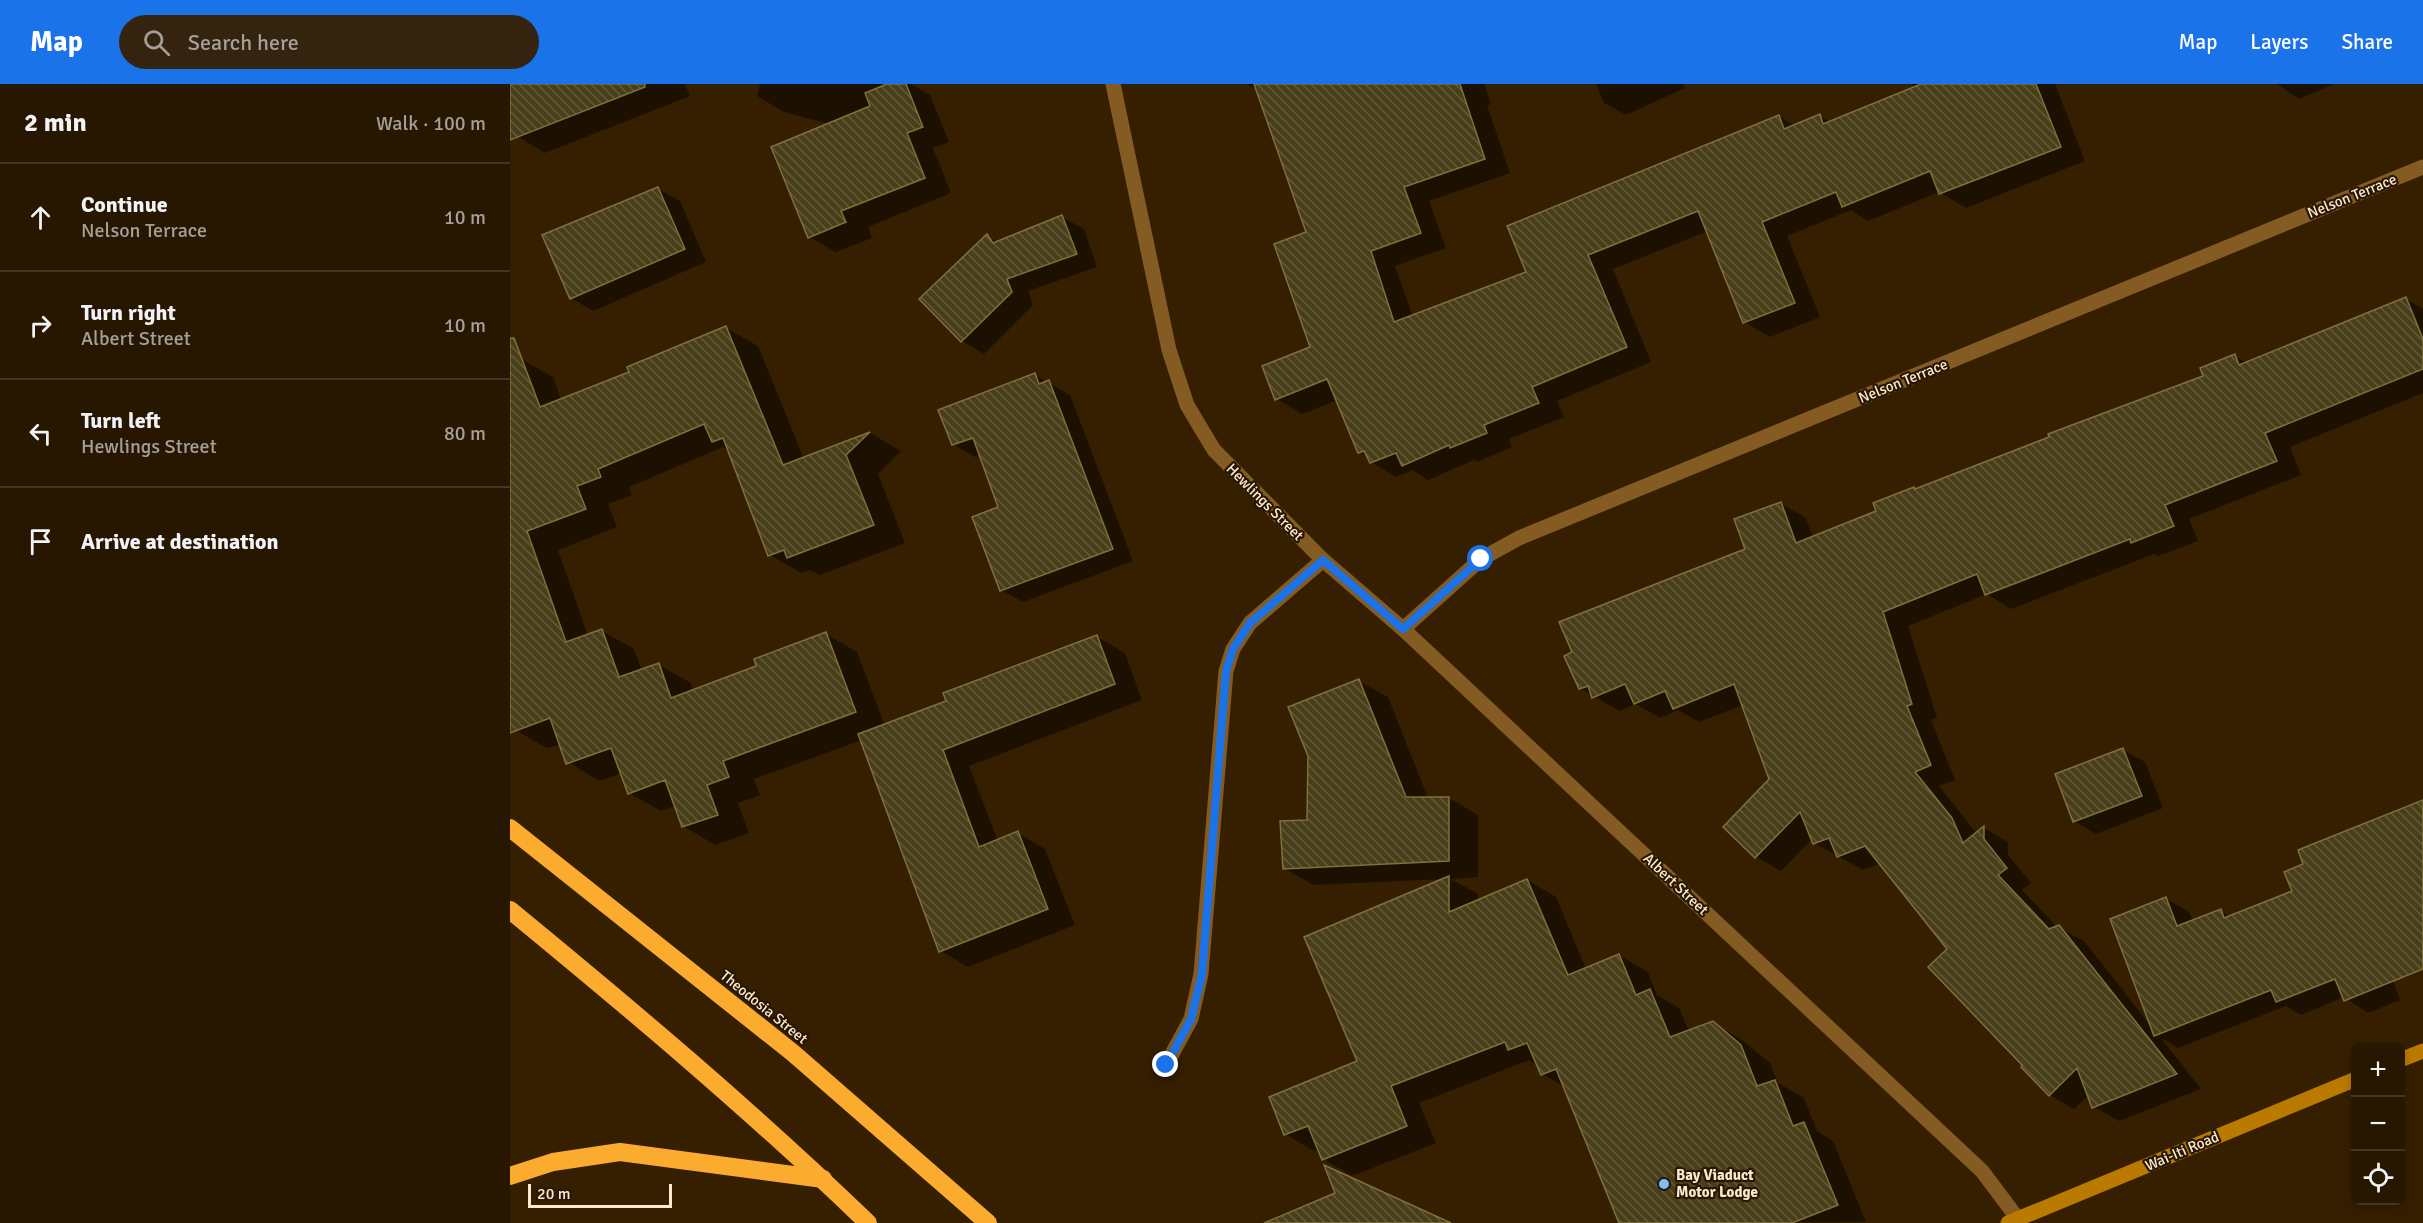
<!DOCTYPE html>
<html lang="en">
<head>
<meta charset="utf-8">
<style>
	:root { --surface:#281700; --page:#34240f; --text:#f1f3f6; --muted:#a59f99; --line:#443622; --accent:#1a73e8 }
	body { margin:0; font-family:Signika,sans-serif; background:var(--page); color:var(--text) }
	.controls { position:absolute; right:18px; bottom:18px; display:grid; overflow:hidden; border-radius:9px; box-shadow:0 3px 9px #0003 }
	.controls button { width:54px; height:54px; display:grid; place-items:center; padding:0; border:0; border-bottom:2px solid var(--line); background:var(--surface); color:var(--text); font:30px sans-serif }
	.scale { position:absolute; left:18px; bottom:15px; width:144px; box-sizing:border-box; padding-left:6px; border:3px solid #fde9d1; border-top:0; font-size:16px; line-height:21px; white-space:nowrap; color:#fde9d1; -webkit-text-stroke:4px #281701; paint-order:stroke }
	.stop { position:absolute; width:18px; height:18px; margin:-14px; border:4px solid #1a73e8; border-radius:50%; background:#fff }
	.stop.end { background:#1a73e8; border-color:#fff; box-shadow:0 2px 6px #0008 }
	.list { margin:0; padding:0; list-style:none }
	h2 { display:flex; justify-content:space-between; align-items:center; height:78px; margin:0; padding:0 24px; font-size:26px }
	h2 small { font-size:20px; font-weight:400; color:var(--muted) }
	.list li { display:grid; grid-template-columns:39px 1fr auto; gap:18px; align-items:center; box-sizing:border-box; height:108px; padding:0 24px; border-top:2px solid var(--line) }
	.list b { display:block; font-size:22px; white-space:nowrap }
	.list p { margin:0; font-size:20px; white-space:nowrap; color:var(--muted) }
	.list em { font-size:20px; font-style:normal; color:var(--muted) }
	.icon { flex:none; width:33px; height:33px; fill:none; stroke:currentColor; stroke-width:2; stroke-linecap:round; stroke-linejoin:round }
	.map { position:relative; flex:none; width:1913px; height:1139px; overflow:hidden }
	header { display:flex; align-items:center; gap:36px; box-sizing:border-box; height:84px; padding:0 30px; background:var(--accent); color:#fff }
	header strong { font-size:28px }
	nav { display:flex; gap:33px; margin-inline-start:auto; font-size:21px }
	.search { width:420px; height:54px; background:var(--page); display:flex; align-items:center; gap:15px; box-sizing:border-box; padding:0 21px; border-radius:33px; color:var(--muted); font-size:22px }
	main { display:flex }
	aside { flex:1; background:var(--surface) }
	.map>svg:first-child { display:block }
</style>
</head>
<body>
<header>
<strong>Map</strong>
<div class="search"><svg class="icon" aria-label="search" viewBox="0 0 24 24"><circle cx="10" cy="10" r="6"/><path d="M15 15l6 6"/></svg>Search here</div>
<nav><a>Map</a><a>Layers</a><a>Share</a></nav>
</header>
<main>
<aside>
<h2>2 min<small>Walk · 100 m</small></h2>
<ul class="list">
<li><svg class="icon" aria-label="ahead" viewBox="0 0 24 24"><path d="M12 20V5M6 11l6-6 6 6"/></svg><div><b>Continue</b><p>Nelson Terrace</p></div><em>10 m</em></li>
<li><svg class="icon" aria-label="right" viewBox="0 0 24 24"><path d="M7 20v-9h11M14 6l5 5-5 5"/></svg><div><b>Turn right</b><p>Albert Street</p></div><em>10 m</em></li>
<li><svg class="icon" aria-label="left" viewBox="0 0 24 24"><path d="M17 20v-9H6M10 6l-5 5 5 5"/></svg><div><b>Turn left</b><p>Hewlings Street</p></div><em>80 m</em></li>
<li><svg class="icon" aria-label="arrive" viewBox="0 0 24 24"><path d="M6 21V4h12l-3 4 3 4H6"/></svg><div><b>Arrive at destination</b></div></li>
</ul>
</aside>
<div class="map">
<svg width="1913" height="1139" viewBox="0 0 1913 1139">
	<defs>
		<pattern id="building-back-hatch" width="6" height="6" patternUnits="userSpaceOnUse" patternTransform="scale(1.5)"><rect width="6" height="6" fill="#483e19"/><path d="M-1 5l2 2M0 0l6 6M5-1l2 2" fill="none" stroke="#635a39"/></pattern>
	</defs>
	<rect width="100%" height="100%" fill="#361f00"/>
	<g fill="#0007">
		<path d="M0 0H175L180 12 35 69 7 52 0 35Z"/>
		<path d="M250 0H371L369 5 381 0H401L420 11 439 58 423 64 441 109 358 143 362 154 326 168 299 153 320 40 274 28 247 12Z"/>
		<path d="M737 0H974L981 20 977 21 1000 89 919 117 936 164 885 182 903 233 1018 189 1269 32 1285 42 1309 32 1321 38 1404 4 1402 0H1545L1575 77 1456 124 1429 108 1358 137 1341 126 1277 152 1310 233 1260 253 1234 238 1198 147 1103 185 1141 278 1047 317 1054 333 999 355 1002 363 967 378 964 376 918 396 903 386 886 393 861 378 859 374 849 368 828 316 792 330 767 315 801 264 798 149 748 6Z"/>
		<path d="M1086 0H1173L1175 4 1116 31 1094 19Z"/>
		<path d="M1767 0H1824L1789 15Z"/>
		<path d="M148 105 170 117 196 178 83 227 61 214Z"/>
		<path d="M552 133 574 145 587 183 518 207 523 221 474 270 452 257 412 215 477 152 487 158Z"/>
		<path d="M1896 215 1913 225V309L1780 363 1791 391 1679 435 1688 457 1648 472 1644 470 1501 525 1477 510 1398 542 1427 634 1421 636 1445 696 1429 702 1467 750 1474 744 1498 758V771L1521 799 1512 806 1547 843 1574 857 1641 942 1655 814 1679 828 1683 837 1710 827 1721 833 1784 807 1913 717V885L1883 897 1890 916 1858 929 1834 913 1791 931 1776 922 1668 964 1651 954 1691 1005 1609 1037 1584 1023 1579 1011 1564 1025 1540 1011 1514 981 1439 865 1371 779 1353 786 1304 759 1302 755 1271 787 1246 773 1261 695 1233 621 1189 638 1168 626 1150 634 1126 620 1109 627 1070 604 1237 466 1271 420 1296 434 1303 454 1368 427 1407 406 1695 293 1725 272 1737 279Z"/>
		<path d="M216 244 248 262 294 375 360 349 391 367 368 390 395 459 310 491 300 486 291 489 260 471 219 367 213 363 119 403 122 411 98 420 107 443 48 466 78 552 92 547 124 565 132 587 149 581 181 599 183 607 248 583 316 550 347 568 375 642 438 618 587 553 615 569 632 616 459 682 488 757 508 749 535 765 565 841 458 883 431 867 352 656 244 695 250 711 228 719 239 749 205 761 173 742 166 722 151 727 119 709 112 689 89 697 58 678 51 660 37 664 5 646 0 631V279L11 275 43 293 51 316 121 289Z"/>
		<path d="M525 291 560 311 623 477 513 518 491 506 490 424 471 371 465 373 443 360Z"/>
		<path d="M849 597 878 613 918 714H939L968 731V793L941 795 968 810V817L1017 796 1046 813 1076 885 1109 871 1138 888 1147 911 1169 924 1179 947 1203 939 1232 956 1260 979 1268 999 1294 1014 1307 1047 1323 1057 1356 1138 1111 1139 1055 1003 1032 990 1028 982 1019 976 909 1019 926 1059 842 1092 813 1075 809 1065 804 1067 775 1050 849 978 935 795 803 801 774 784 799 737Z"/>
		<path d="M1613 666 1635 678 1653 724 1586 750 1564 737Z"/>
	</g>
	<g fill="url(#building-back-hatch)" stroke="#80703a" stroke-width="1.5">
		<path d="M0 0H135V3L0 56Z"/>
		<path d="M377 0H396L413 43 397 49 415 94 331 127 336 138 298 154 261 63 360 22 355 9Z"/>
		<path d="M744 0H950L975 75 894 103 911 149 861 167 884 238 1016 188 997 142 1269 31 1274 45 1310 30 1313 40 1411 0H1526L1551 63 1429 110 1420 87 1332 123 1326 108 1252 138 1285 219 1233 239 1188 127 1078 171 1117 263 1022 303 1029 319 974 341 977 349 940 364 939 361 892 382 886 369 860 379 854 367 848 369 817 295 765 316 752 282 800 263 764 160 796 148Z"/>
		<path d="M148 103 175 165 60 215 32 151Z"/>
		<path d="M552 131 567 170 497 195 502 208 451 258 409 215 477 150 483 159Z"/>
		<path d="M1896 213 1913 255V285L1755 349 1767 377 1655 421 1664 442 1621 459 1620 455 1475 511 1467 490 1373 528 1402 620 1397 622 1421 681 1405 688 1442 734 1453 759 1474 742V755L1497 784 1488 791 1539 845 1549 841 1667 990 1582 1024 1567 984 1539 1012 1511 983 1512 981 1418 883 1437 865 1355 762 1327 773 1319 754 1303 760 1290 728 1245 774 1213 743 1259 695 1224 600 1163 625 1155 607 1124 620 1115 600 1082 614 1078 602 1069 605 1054 572 1062 568 1049 538 1235 465 1224 435 1271 418 1286 459 1366 427 1363 419 1404 403 1405 405 1539 353 1538 350 1693 292 1690 284 1725 270 1729 281Z"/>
		<path d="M216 242 273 381 360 348 336 371 364 441 277 474 274 466 258 472 213 354 202 358 194 340 88 385 91 393 67 402 76 425 17 447 56 558 92 545 109 593 149 579 161 614 246 582 244 575 316 548 346 628 213 677 219 693 197 701 208 731 172 743 155 696 118 710 101 664 56 680 40 634 0 649V254H4L30 323 119 288 117 283Z"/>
		<path d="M525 289 529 300 539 296 603 465 490 507 462 433 488 423 463 354 442 361 428 326Z"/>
		<path d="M587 551 605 600 433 666 469 763 508 747 538 825 429 868 348 650 436 617 433 609Z"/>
		<path d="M849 595 896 713H939V777L773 785 770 737 797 736 798 672 778 623Z"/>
		<path d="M1613 664 1632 712 1563 738 1545 690Z"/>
		<path d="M1913 716V885L1834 917 1825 895 1766 918 1761 906 1644 952 1600 835 1656 813 1667 842 1711 825 1714 834 1782 807 1774 788 1793 780 1788 766Z"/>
		<path d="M939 792V828L1017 795 1058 891 1109 870 1126 911 1140 905 1160 953 1203 937 1231 961 1247 1002 1265 996 1283 1042 1294 1038 1328 1121 1282 1139H1109L1046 985 1031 991 1017 959 998 966 995 958 881 1002 897 1042 812 1076 798 1042 774 1051 759 1013 847 977 794 853Z"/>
		<path d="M814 1081 941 1139H754L825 1109Z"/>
	</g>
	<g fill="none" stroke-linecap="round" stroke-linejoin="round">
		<g stroke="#845c23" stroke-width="15">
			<path d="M603 0 659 266 677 321 704 366 813 476 893 545 1472 1087 1508 1135"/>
			<path d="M893 545 971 475 1009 454 1913 83"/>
			<path d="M656 981 681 935 691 890 716 587 723 565 740 539 813 476"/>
		</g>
		<g stroke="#ba7a00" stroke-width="15">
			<path d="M1890 976 1913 967"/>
			<path d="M1498 1139 1846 995"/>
		</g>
		<g stroke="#fbac2f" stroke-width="18">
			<path d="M0 744 283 969 478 1139"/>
			<path d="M0 826C123 927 244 1029 358 1139"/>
			<path d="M0 1092 43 1078 110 1068 313 1095"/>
		</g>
	</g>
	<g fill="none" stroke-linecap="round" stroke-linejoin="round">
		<path stroke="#1a73e8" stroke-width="8" d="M656 981 681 935 692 890 716 587 723 565 740 539 813 476 893 545 971 475"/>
	</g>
	<circle fill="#85bbfb" stroke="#281701" stroke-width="2" cx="1154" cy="1100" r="6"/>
	<g text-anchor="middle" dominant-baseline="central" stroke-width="4.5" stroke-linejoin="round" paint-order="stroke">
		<g font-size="15" fill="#fde9d1" stroke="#281701">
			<text transform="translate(1842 112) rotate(-22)">Nelson Terrace</text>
			<text transform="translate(1393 297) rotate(-22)">Nelson Terrace</text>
			<text transform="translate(755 418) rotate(45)">Hewlings Street</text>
			<text transform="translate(1166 800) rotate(43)">Albert Street</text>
			<text transform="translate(254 923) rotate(39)">Theodosia Street</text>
			<text transform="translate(1672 1067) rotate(-23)">Wai-Iti Road</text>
		</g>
		<g font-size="15" font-weight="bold" fill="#fde9d1" stroke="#281701" text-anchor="start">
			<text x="1166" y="1091">Bay Viaduct<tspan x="1166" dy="17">Motor Lodge</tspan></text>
		</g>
	</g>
</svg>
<div class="controls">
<button>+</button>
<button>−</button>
<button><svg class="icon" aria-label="locate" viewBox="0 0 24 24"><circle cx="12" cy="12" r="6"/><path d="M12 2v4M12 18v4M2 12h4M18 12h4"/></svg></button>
</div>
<div class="scale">20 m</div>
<div class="stop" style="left:971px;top:475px"></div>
<div class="stop end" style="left:656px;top:981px"></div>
</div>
</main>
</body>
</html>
